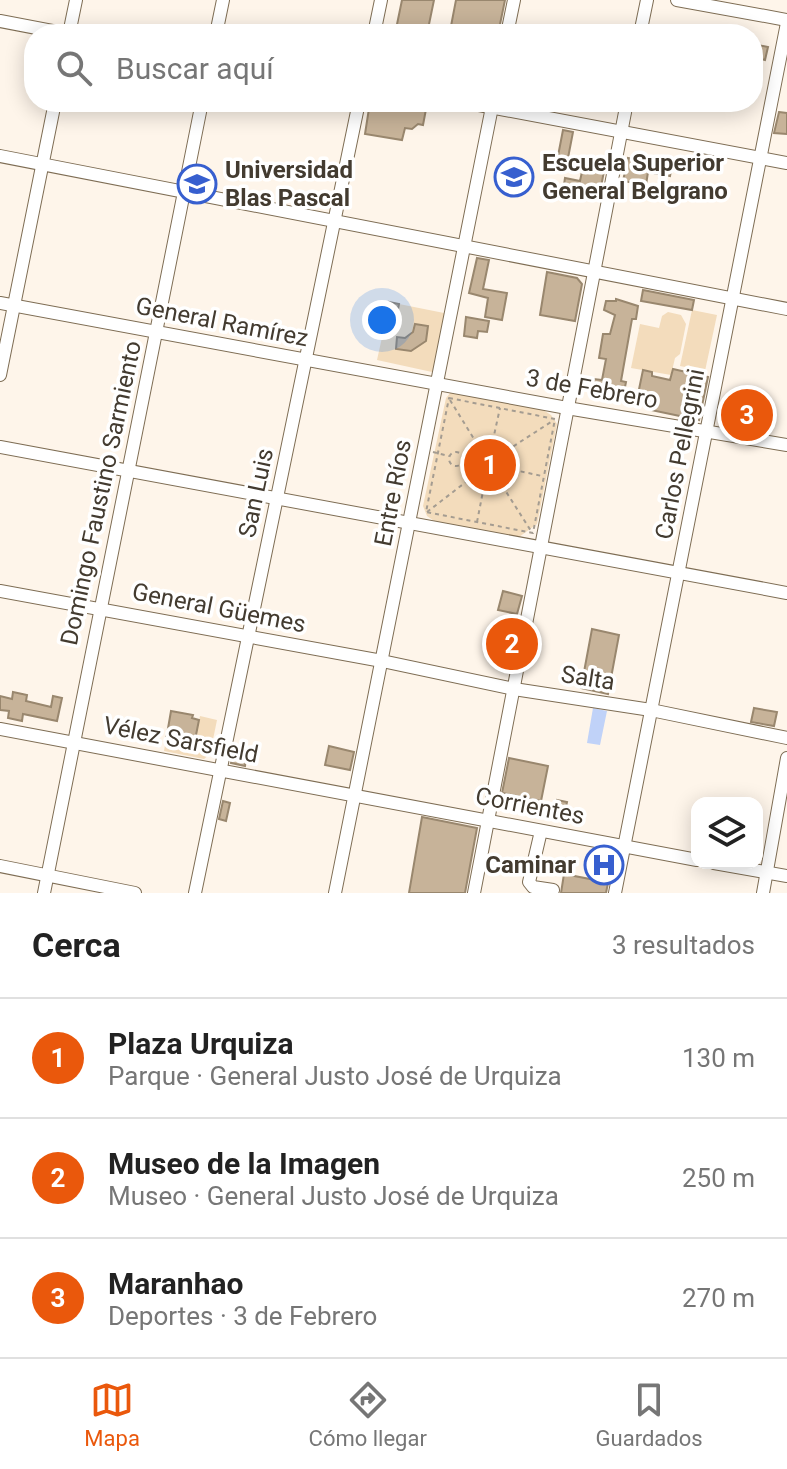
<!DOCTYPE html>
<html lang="es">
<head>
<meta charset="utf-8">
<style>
	:root { --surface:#fff; --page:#f2f2f2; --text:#222; --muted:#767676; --line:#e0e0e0; --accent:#ea580c }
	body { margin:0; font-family:Roboto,sans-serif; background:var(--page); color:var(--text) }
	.controls { position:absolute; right:24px; bottom:24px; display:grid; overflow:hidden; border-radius:16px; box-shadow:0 4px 20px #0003 }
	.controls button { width:72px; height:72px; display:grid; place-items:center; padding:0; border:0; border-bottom:2px solid var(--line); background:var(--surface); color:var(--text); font:40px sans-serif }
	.you { position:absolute; left:382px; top:320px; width:28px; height:28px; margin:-20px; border:6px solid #fff; border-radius:50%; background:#1a73e8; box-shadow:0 0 0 12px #1a73e833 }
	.badge { display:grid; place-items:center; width:52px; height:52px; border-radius:50%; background:var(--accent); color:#fff; font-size:26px; font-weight:700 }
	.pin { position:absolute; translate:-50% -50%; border:4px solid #fff; box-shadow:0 2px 8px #0006 }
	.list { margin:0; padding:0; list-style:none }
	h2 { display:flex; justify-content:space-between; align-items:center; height:104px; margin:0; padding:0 32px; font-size:34px }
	h2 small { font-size:26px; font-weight:400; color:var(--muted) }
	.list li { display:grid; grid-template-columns:52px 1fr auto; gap:24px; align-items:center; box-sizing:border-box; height:120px; padding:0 32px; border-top:2px solid var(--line) }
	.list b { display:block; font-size:30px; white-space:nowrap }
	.list p { margin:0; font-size:26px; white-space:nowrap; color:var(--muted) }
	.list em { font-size:26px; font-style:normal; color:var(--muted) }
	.icon { flex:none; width:44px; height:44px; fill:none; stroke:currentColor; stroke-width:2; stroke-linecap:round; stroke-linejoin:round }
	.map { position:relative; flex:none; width:787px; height:893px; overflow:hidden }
	.search { position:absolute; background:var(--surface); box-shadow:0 4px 20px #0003; left:24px; right:24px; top:24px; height:88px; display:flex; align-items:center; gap:20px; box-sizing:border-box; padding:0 28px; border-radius:32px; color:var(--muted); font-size:30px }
	.sheet { height:464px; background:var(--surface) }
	nav { display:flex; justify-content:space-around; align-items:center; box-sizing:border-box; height:112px; border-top:2px solid var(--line); background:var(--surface); font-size:22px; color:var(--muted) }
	nav a { display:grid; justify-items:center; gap:4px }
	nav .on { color:var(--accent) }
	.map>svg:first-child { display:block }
</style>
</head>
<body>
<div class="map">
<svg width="787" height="893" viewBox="0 0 787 893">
	<rect width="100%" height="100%" fill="#fef5ea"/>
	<g fill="#f3dcbc" fill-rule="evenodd">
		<path d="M399 304 449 314 438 365 432 372 377 360 383 333 391 335 394 332ZM415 324 428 327 425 341 411 351 396 349 397 337 405 338 413 332Z"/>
		<path d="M692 310 717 315 705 371 680 366Z"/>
		<path d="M668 312 681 315 686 324 680 354 675 358 671 375 631 368 640 324 659 328 662 316Z"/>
		<path d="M451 392 540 408 551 415 557 424 537 524 519 537 437 523 427 516 423 506 446 398Z"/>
		<path d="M200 716 217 720 210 754 204 759 164 751 166 740 194 745Z"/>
	</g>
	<path fill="#c0d2f8" d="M593 708 607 711 600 745 587 743Z"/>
	<g fill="#c7b399" stroke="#99876e" stroke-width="2">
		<path d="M402 0H434L427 34H395Z"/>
		<path d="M456 0H505L498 34H482L451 26Z"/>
		<path d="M753 44 768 47 765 60 753 57Z"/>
		<path d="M370 102 427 104 423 125 418 124 412 129 405 128 402 140 365 134Z"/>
		<path d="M779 112 787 113V134L774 133Z"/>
		<path d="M563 130 573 132 568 158 558 156Z"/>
		<path d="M628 158 672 166 670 176 648 172 646 185 623 181Z"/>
		<path d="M583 167 604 171 599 198 563 191 565 178 580 181Z"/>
		<path d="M477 258 489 260 483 289 507 293 502 320 485 317 488 298 469 293Z"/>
		<path d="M547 272 577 278 582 284 575 321 540 315Z"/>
		<path d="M643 290 694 300 692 310 641 301Z"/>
		<path d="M616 299 638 306 636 319H632L621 381 626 382 623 397 599 394V391L593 390 590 387 594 379 602 380 606 359 599 358 603 334H610L615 315 604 310 606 301H616Z"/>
		<path d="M389 302 399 304 393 335 383 333Z"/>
		<path d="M466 317 489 321 487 332 478 331 477 338 464 336Z"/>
		<path d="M415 324 428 326 426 341 411 351 396 349 397 337 405 338 413 332Z"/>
		<path d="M673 369 708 377 699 420 651 410 652 402 637 399 643 370 652 372V376L670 380Z"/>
		<path d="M738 398 753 400 751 414 765 416 763 432 735 423Z"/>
		<path d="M503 591 522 596 517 614 498 610Z"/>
		<path d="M592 629 619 635 608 694 581 688Z"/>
		<path d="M13 692 27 695 26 701 51 707 53 696 62 698 57 721 23 714 22 721 8 718 9 711 0 710V696L12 699Z"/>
		<path d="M754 708 777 712 774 726 751 722Z"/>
		<path d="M171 711 193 715 192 718 199 720 194 745 166 740Z"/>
		<path d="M329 746 354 752 350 770 325 765Z"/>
		<path d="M234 751 247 753 245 766 231 763Z"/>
		<path d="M509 758 548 766 541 801 502 793Z"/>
		<path d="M557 800 567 802 563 821 554 820Z"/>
		<path d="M223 801 230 803 226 821 219 819Z"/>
		<path d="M422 817 477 828 465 893H409Z"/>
		<path d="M596 850 614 853 606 893H561L564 874 590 879Z"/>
	</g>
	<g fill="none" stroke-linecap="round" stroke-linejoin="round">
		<defs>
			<g id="minor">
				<path d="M677 0 787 20"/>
				<path d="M0 21 68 34"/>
				<path d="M69 34 76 0"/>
				<path d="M216 34 223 0"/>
				<path d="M374 34 381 0"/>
				<path d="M507 34 514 0"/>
				<path d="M640 34 647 0"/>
				<path d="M463 102 787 163"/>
				<path d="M0 156 787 309"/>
				<path d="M0 303 567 408 787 445"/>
				<path d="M0 375 55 102"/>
				<path d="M0 447 787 593"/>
				<path d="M0 591 382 661 514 689 651 710 787 738"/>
				<path d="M0 729 697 860"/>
				<path d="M541 831 529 882 533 887 553 890"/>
				<path d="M714 863 787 876"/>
				<path d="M0 866 135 893"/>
				<path d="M44 893 202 102"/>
				<path d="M195 893 359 102"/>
				<path d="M335 893 493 102"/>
				<path d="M474 893 627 102"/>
				<path d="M615 893 787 23"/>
				<path d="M763 893 787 758"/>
			</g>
		</defs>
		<use href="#minor" stroke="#7e6d54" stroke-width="14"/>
		<g stroke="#a49c91" stroke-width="2" stroke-dasharray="4 4" stroke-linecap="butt">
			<path d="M449 398 555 419 533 533 426 512Z"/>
			<path d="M450 400 482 452"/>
			<path d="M491 449 500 408"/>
			<circle cx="489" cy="465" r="15"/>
			<circle cx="456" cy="459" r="7"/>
			<path d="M433 452 449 456"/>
			<path d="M500 455 554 420"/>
			<path d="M505 468 542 476"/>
			<path d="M498 479 531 531"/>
			<path d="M427 512 475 475"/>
			<path d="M477 522 485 481"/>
			<path d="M505 797 536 802 533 817"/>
		</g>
		<use href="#minor" stroke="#fff" stroke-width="12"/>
	</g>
	<defs>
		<symbol id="university-ring" viewBox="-11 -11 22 22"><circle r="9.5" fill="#fff" stroke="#375fcf" stroke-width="1.5"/><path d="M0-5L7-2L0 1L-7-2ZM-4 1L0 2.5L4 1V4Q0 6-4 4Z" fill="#375fcf"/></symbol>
		<symbol id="hospital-ring" viewBox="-11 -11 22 22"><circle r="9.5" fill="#fff" stroke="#375fcf" stroke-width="1.5"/><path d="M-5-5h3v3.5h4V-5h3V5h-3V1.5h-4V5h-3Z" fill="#375fcf"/></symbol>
	</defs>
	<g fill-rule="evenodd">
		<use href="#university-ring" x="492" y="155" width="44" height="44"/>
		<use href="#university-ring" x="175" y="162" width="44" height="44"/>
		<use href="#hospital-ring" x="582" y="843" width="44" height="44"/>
	</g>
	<g text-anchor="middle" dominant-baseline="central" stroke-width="7" stroke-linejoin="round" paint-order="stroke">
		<g font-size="24" font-weight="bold" fill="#433b30" stroke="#fff" text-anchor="start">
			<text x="542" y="163">Escuela Superior<tspan x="542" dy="28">General Belgrano</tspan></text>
			<text x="225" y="170">Universidad<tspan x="225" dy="28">Blas Pascal</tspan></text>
			<text x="576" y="865" text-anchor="end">Caminar</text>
		</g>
		<g font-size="24" fill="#433b30" stroke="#fff">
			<text transform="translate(222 322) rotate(11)">General Ramírez</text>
			<text transform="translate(592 389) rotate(10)">3 de Febrero</text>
			<text transform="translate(680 454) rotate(-79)">Carlos Pellegrini</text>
			<text transform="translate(101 493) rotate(-78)">Domingo Faustino Sarmiento</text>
			<text transform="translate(256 493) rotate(-78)">San Luis</text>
			<text transform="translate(393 493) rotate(-79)">Entre Ríos</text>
			<text transform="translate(219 608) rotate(11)">General Güemes</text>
			<text transform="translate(588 678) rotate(9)">Salta</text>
			<text transform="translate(181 740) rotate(11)">Vélez Sarsfield</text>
			<text transform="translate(530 806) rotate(11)">Corrientes</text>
		</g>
	</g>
</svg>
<div class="controls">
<button><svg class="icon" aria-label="layers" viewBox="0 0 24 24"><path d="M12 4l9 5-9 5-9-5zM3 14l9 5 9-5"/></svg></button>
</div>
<div class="you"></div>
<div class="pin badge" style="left:490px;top:465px">1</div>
<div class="pin badge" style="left:512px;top:644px">2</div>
<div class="pin badge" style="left:747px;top:415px">3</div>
<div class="search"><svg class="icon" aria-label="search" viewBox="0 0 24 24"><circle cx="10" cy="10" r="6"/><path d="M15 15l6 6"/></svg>Buscar aquí</div>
</div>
<section class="sheet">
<h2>Cerca<small>3 resultados</small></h2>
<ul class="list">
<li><span class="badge">1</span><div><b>Plaza Urquiza</b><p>Parque · General Justo José de Urquiza</p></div><em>130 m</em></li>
<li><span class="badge">2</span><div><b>Museo de la Imagen</b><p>Museo · General Justo José de Urquiza</p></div><em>250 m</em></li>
<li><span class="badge">3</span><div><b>Maranhao</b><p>Deportes · 3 de Febrero</p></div><em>270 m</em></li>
</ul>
</section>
<nav>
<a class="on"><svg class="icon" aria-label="map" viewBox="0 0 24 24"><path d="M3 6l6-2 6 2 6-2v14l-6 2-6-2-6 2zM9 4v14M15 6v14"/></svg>Mapa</a>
<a><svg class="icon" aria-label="directions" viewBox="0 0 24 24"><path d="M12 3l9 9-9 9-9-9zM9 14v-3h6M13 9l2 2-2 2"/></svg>Cómo llegar</a>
<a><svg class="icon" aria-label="saved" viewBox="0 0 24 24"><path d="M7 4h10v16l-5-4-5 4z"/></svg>Guardados</a>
</nav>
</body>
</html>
